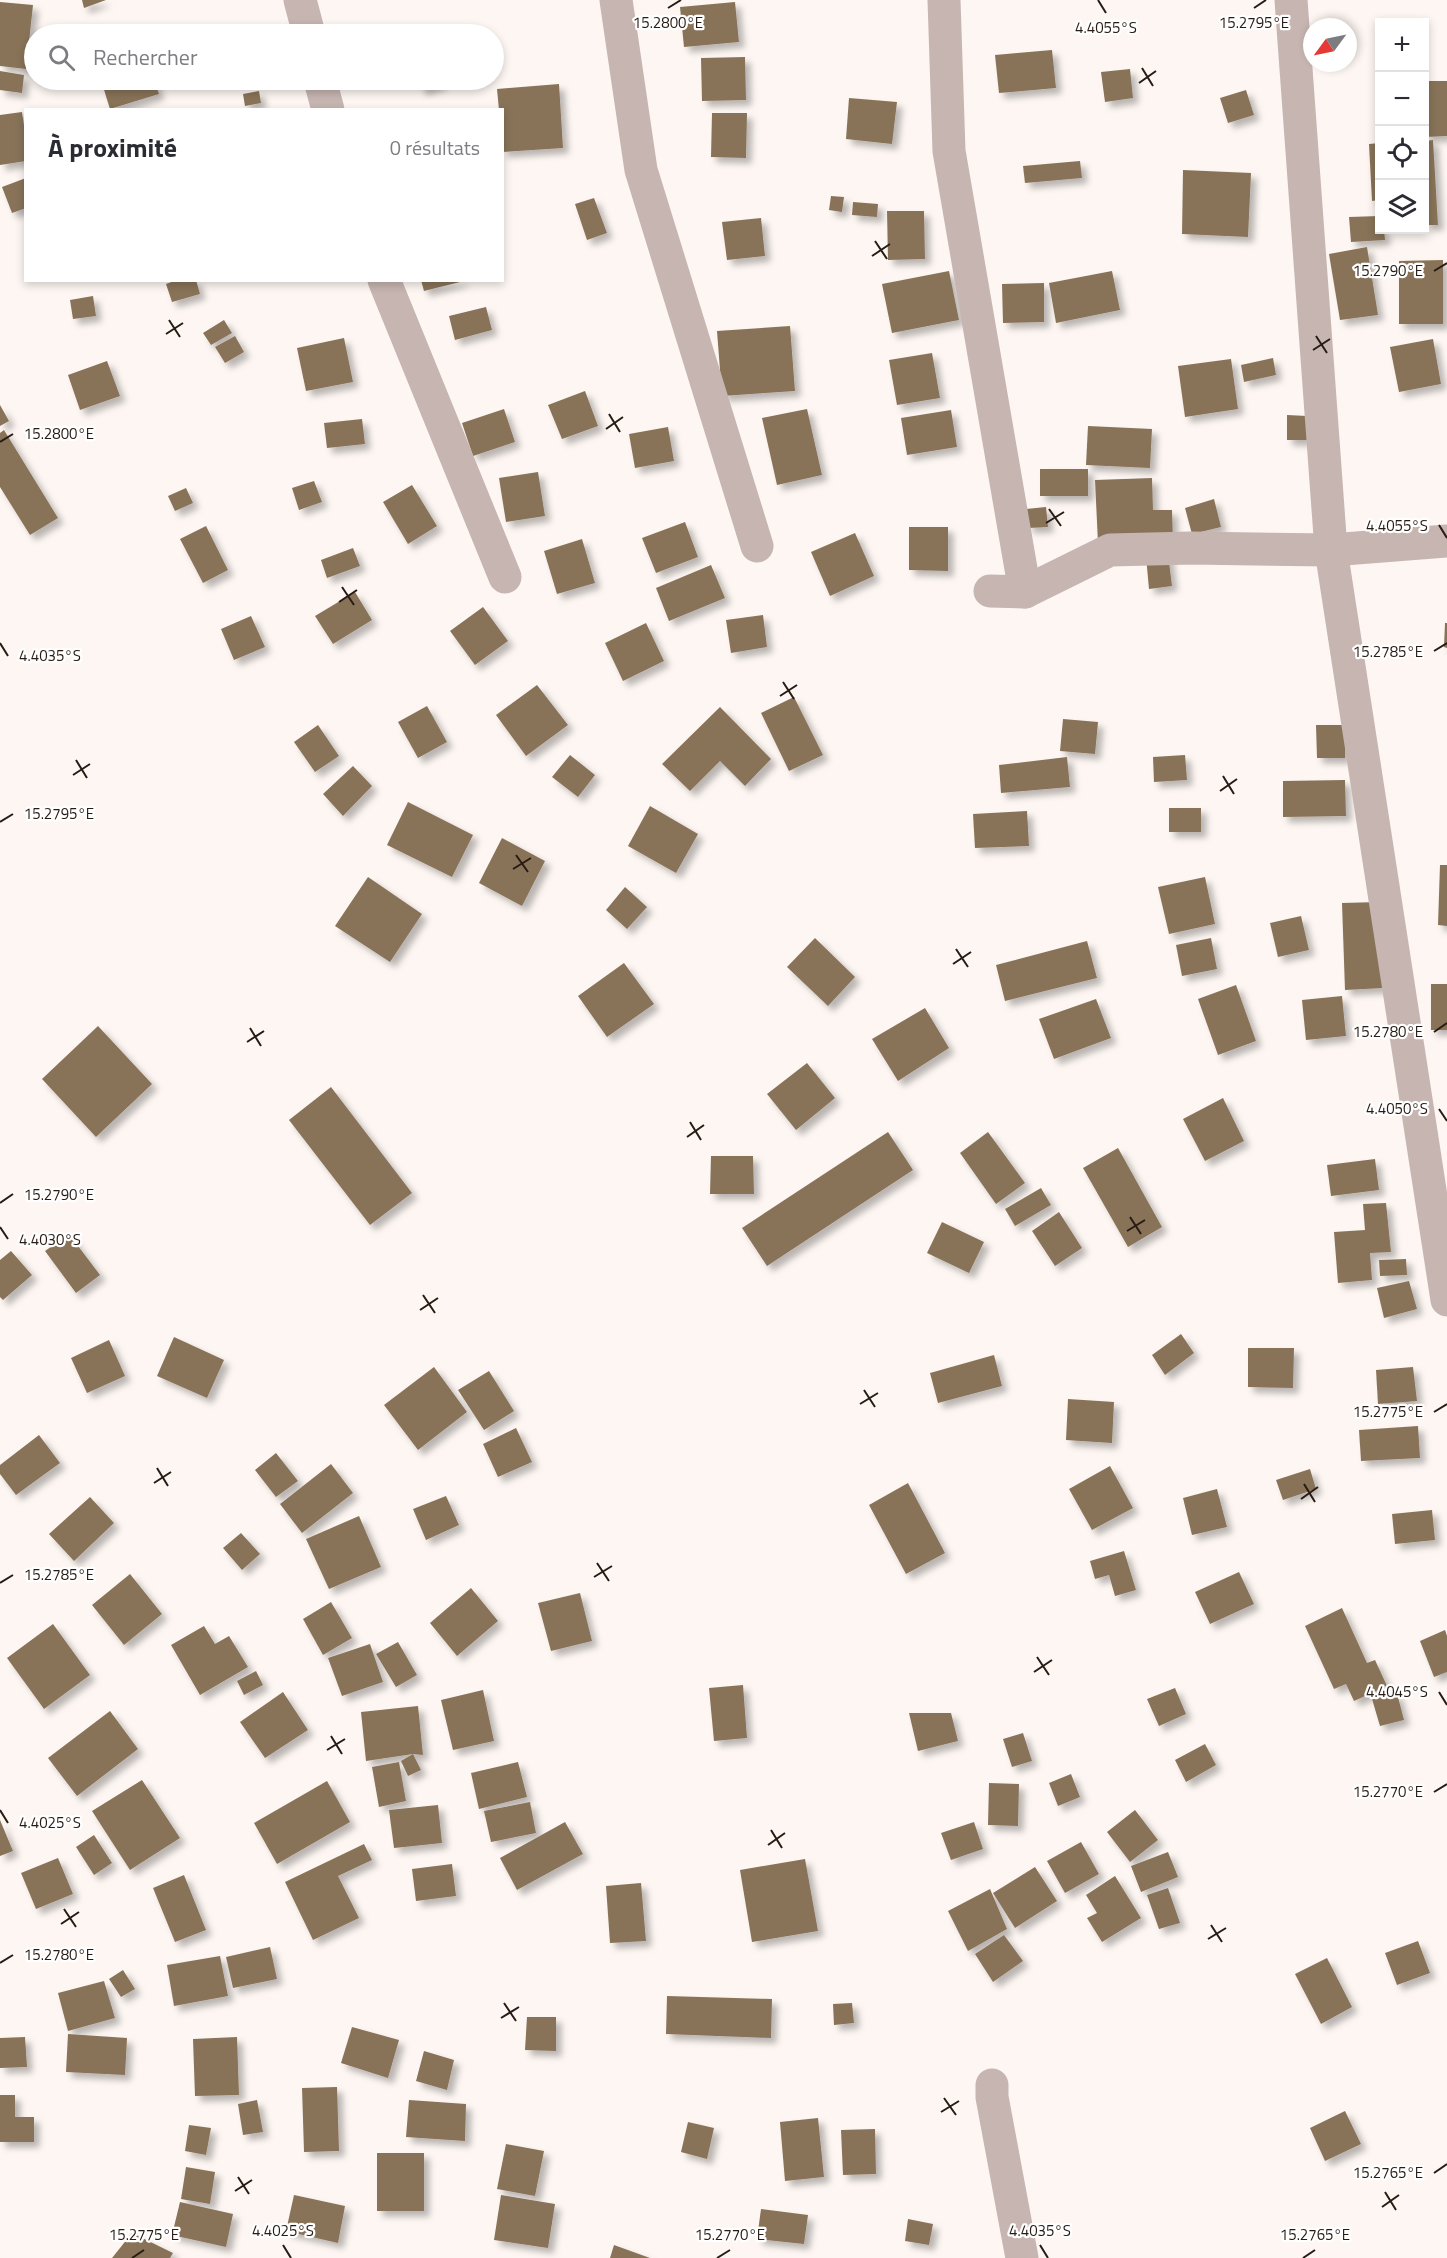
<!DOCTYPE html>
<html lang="fr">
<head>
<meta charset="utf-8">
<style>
	:root { --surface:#fff; --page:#f7f7f7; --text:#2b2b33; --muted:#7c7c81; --line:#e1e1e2 }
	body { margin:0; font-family:"Titillium Web",sans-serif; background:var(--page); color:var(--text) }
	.controls { position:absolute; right:18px; top:18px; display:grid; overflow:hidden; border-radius:0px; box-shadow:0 3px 9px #0003 }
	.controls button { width:54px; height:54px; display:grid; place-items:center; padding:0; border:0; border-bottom:2px solid var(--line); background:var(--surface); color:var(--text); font:30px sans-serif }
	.compass { position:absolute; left:1303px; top:18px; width:54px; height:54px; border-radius:50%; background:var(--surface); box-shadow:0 3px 9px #0003; rotate:237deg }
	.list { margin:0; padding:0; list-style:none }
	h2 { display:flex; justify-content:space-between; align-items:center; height:78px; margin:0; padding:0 24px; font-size:26px }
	h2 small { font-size:20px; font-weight:400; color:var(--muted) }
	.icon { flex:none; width:33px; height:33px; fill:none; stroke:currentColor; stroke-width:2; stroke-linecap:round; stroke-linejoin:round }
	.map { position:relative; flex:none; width:1447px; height:2258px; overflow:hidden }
	.search { position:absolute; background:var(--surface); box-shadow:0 3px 9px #0003; left:24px; top:24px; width:480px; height:66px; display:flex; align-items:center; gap:15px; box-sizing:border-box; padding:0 21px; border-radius:33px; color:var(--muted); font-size:22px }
	.panel { position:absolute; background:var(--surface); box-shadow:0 3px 9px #0003; left:24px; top:108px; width:480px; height:174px; border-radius:0px }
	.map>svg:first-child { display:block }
</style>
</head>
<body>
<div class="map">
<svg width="1447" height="2258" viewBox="0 0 1447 2258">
	<defs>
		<filter id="shadow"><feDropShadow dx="5.5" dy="5.5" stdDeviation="3" flood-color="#0004"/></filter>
	</defs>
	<rect width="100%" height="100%" fill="#fdf6f2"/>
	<g fill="#887359" filter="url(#shadow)">
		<path d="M82 0H106L84 8Z"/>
		<path d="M0 2 33 5 26 69 0 66Z"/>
		<path d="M735 2 739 42 684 47 680 7Z"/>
		<path d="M1052 50 1056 88 999 93 995 55Z"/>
		<path d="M745 57 746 100 702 101 701 58Z"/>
		<path d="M1130 69 1133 98 1105 102 1101 72Z"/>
		<path d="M0 71 24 75 22 93 0 90Z"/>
		<path d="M101 80H154L159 94 110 109Z"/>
		<path d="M418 80H440L441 84 421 90Z"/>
		<path d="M1425 81H1447V136L1425 137Z"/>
		<path d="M559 84 563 148 502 152V110H499L497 89Z"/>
		<path d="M1246 90 1254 115 1228 123 1220 98Z"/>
		<path d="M259 91 261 103 245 106 243 94Z"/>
		<path d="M849 98 897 102 892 144 846 139Z"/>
		<path d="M22 112 26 139V161L0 165V115Z"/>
		<path d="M712 113H747L746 158 711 157Z"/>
		<path d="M1433 140 1438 225H1425V141Z"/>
		<path d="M1380 143V200L1372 201 1369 144Z"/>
		<path d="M1080 161 1082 178 1025 183 1023 166Z"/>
		<path d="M1183 170 1251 173 1248 237 1182 234Z"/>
		<path d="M26 178V208L12 213 2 187Z"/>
		<path d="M831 196 844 197 842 212 829 210Z"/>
		<path d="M594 198 607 233 587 240 575 204Z"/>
		<path d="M853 202 878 204 877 217 852 215Z"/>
		<path d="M887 211H924L925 259 888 260Z"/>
		<path d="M1380 216V230H1384L1385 240 1351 242 1349 217Z"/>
		<path d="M761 218 765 256 727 260 722 222Z"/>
		<path d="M1367 247 1378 315 1340 320 1329 254Z"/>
		<path d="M1443 260V324H1399V261Z"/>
		<path d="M949 271 959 320 892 333 882 284Z"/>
		<path d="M1112 271 1120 310 1056 323 1049 283Z"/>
		<path d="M177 280H196L200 294 172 302 166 284Z"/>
		<path d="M421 280H464V281L424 291Z"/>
		<path d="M1044 283V322L1003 323 1002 284Z"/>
		<path d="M93 296 96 316 73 319 70 300Z"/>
		<path d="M486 307 492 330 455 340 449 316Z"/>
		<path d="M224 320 232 333 211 345 203 333Z"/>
		<path d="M790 326 795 391 722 396 717 331Z"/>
		<path d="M235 336 244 352 225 363 215 347Z"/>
		<path d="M344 338 353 382 306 391 297 348Z"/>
		<path d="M1433 339 1441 384 1399 392 1390 347Z"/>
		<path d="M932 353 940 398 897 405 889 360Z"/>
		<path d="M1273 358 1276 375 1244 382 1241 365Z"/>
		<path d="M1231 359 1238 409 1185 417 1178 366Z"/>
		<path d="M107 361 120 396 80 410 68 375Z"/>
		<path d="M585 391 598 426 562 439 548 405Z"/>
		<path d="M0 405 9 421 0 426Z"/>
		<path d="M504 409 515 442 473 456 462 423Z"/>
		<path d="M807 409 822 475 777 485 762 418Z"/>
		<path d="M951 410 957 447 907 455 901 418Z"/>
		<path d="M1287 415 1307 416V440H1287Z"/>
		<path d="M362 419 365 444 327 448 324 423Z"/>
		<path d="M1088 426 1152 429 1150 468 1086 465Z"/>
		<path d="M668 427 674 461 635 468 629 434Z"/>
		<path d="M4 430 58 518 30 535 0 487V433Z"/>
		<rect x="1040" y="469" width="48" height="27"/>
		<path d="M538 472 545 516 506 522 499 478Z"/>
		<path d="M1152 478 1153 510H1172L1173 541 1098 543 1095 480Z"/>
		<path d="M314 481 322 502 299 510 292 488Z"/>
		<path d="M412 485 437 526 408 544 383 502Z"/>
		<path d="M186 488 193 503 175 511 168 496Z"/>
		<path d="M1214 499 1221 527 1192 534 1185 508Z"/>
		<path d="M1046 507 1048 527 1028 528 1026 509Z"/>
		<path d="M685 522 698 557 656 573 642 538Z"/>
		<path d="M206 526 228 570 203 583 180 539Z"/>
		<path d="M909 527H948V571L909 570Z"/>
		<path d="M855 533 874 576 830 596 811 552Z"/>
		<path d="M582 539 595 583 557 594 544 551Z"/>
		<path d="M353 548 360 566 327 578 321 560Z"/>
		<path d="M1168 554 1172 586 1149 589 1146 556Z"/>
		<path d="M711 565 725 598 669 621 656 588Z"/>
		<path d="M355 592 372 620 333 644 315 616Z"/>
		<path d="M483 607 508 641 475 665 450 631Z"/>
		<path d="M763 615 767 647 731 653 726 620Z"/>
		<path d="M251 616 265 647 234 660 221 629Z"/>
		<path d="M646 623 664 661 623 681 605 643Z"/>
		<path d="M1445 623H1447V648L1444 647Z"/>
		<path d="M537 685 568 725 526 756 496 715Z"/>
		<path d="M794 697 823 755 789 771 761 713Z"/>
		<path d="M427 706 447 742 418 758 398 722Z"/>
		<path d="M720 707 771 759 745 786 720 761 690 791 662 764Z"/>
		<path d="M1063 719 1098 722 1095 754 1060 751Z"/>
		<path d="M318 725 339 756 315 772 294 742Z"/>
		<path d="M1316 725H1345V758H1317Z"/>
		<path d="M570 755 595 775 578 797 552 777Z"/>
		<path d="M1185 755 1187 780 1154 782 1153 757Z"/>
		<path d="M1067 757 1070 787 1001 793 999 765Z"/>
		<path d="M353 766 372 786 343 816 323 794Z"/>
		<path d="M1345 780 1346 816 1283 817V781Z"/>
		<path d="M408 802 473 835 452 877 387 845Z"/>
		<path d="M650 806 698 834 676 873 628 846Z"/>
		<rect x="1169" y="808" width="32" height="24"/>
		<path d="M1027 811 1029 846 975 848 973 814Z"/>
		<path d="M502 838 545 861 522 906 479 883Z"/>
		<path d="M1440 865H1447V926L1438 925Z"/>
		<path d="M368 877 422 914 390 962 335 926Z"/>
		<path d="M1205 877 1215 924 1169 934 1158 887Z"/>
		<path d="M625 887 647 907 627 929 606 910Z"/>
		<path d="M1379 902 1383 988 1345 990 1342 903Z"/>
		<path d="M1301 916 1309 950 1278 957 1270 923Z"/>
		<path d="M815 938 855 977 828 1006 787 967Z"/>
		<path d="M1211 938 1217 969 1182 976 1176 945Z"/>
		<path d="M1087 941 1097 978 1005 1001 996 965Z"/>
		<path d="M624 963 654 1004 607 1037 578 996Z"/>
		<rect x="1431" y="984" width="16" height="46"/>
		<path d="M1236 985 1256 1041 1218 1055 1198 999Z"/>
		<path d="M1342 996 1346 1036 1306 1040 1302 1000Z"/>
		<path d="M1096 999 1111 1038 1054 1059 1039 1019Z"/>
		<path d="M925 1008 949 1048 898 1081 872 1039Z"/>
		<path d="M98 1026 152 1084 96 1137 42 1079Z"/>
		<path d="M807 1063 835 1098 796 1130 767 1094Z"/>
		<path d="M331 1087 412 1193 370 1225 289 1120Z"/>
		<path d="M1223 1098 1244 1141 1205 1161 1183 1119Z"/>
		<path d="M888 1132 913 1170 767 1266 742 1228Z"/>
		<path d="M988 1132 1025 1183 996 1204 960 1153Z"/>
		<path d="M1118 1148 1162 1227 1128 1247 1083 1168Z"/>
		<path d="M711 1156H753L754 1194H710Z"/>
		<path d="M1375 1159 1379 1190 1331 1196 1327 1165Z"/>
		<path d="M1041 1188 1051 1205 1015 1226 1005 1209Z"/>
		<path d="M1386 1203 1391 1252 1370 1253 1372 1280 1338 1283 1334 1232 1365 1230 1363 1204Z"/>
		<path d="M1059 1212 1082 1248 1055 1266 1032 1231Z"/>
		<path d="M942 1222 984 1242 969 1273 927 1253Z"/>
		<path d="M69 1234 100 1275 76 1293 45 1251Z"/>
		<path d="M11 1251 32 1275 3 1300 0 1297V1260Z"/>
		<path d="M1406 1259 1407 1275 1380 1276 1379 1260Z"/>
		<path d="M1409 1281 1417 1309 1384 1318 1377 1288Z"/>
		<path d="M1181 1334 1194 1353 1165 1375 1152 1355Z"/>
		<path d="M174 1337 224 1360 207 1398 157 1376Z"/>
		<path d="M109 1340 125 1376 87 1393 71 1358Z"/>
		<path d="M1248 1348H1294L1293 1388 1248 1387Z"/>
		<path d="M994 1355 1002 1386 938 1403 930 1373Z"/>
		<path d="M434 1367 467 1412 418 1450 384 1405Z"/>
		<path d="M1413 1367 1417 1401 1378 1404 1376 1370Z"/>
		<path d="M489 1371 514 1411 484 1430 458 1390Z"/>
		<path d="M1068 1399 1114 1402 1112 1443 1066 1440Z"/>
		<path d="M1418 1426 1420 1458 1361 1461 1359 1430Z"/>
		<path d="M516 1428 532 1462 498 1477 483 1444Z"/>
		<path d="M39 1435 60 1463 16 1495 0 1474V1465Z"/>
		<path d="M276 1453 298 1481 276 1497 255 1470Z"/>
		<path d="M331 1464 353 1493 302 1533 280 1504Z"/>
		<path d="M1110 1466 1133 1508 1092 1530 1069 1489Z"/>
		<path d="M1310 1469 1316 1489 1283 1500 1276 1480Z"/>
		<path d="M908 1483 945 1553 906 1574 869 1505Z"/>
		<path d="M1217 1489 1227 1527 1192 1535 1183 1498Z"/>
		<path d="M446 1496 459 1525 426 1540 413 1509Z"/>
		<path d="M90 1497 114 1523 74 1561 49 1534Z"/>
		<path d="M1432 1510 1435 1540 1395 1544 1392 1514Z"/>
		<path d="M359 1516 381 1567 329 1589 306 1539Z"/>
		<path d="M241 1533 260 1554 242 1570 223 1548Z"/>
		<path d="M1124 1551 1136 1590 1115 1596 1109 1575 1095 1579 1090 1561Z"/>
		<path d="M1239 1572 1254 1604 1210 1624 1195 1592Z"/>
		<path d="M130 1574 162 1614 124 1645 92 1605Z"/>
		<path d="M471 1588 498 1621 457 1656 430 1623Z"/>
		<path d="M580 1593 592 1641 551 1651 538 1603Z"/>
		<path d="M331 1602 352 1638 323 1655 303 1619Z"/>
		<path d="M1342 1608 1367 1663 1375 1660 1387 1686 1354 1701 1346 1684 1334 1689 1305 1626Z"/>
		<path d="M53 1624 90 1675 44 1709 7 1658Z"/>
		<path d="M204 1626 215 1644 229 1636 248 1667 200 1695 171 1645Z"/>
		<path d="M1445 1630 1447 1636V1672L1434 1677 1420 1641Z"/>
		<path d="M398 1642 417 1675 396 1687 376 1654Z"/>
		<path d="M370 1644 383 1682 342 1696 328 1658Z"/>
		<path d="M256 1671 263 1685 244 1695 237 1681Z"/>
		<path d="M743 1685 747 1738 714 1741 709 1688Z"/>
		<path d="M1175 1688 1186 1714 1159 1726 1147 1699Z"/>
		<path d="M483 1690 494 1741 453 1750 441 1700Z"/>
		<path d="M283 1692 308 1730 265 1758 240 1722Z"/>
		<path d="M1397 1693 1404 1720 1380 1726 1372 1699Z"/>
		<path d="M418 1706 423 1755 413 1754 366 1761 361 1712Z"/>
		<path d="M110 1711 138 1749 77 1796 48 1758Z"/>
		<path d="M909 1713H951L958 1741 918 1751Z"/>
		<path d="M1023 1733 1032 1761 1012 1767 1003 1739Z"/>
		<path d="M1205 1744 1216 1765 1186 1782 1175 1760Z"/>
		<path d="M413 1754 421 1770 408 1776 401 1761Z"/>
		<path d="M399 1762 406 1801 379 1807 372 1767Z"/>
		<path d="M518 1762 527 1797 479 1809 471 1773Z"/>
		<path d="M1071 1774 1080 1797 1058 1806 1049 1783Z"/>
		<path d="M142 1780 180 1838 130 1870 92 1811Z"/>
		<path d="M327 1781 350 1822 277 1864 254 1823Z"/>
		<path d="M989 1783 1019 1784 1018 1826 988 1825Z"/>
		<path d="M530 1802 536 1833 491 1842 484 1811Z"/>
		<path d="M438 1805 442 1843 394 1848 389 1810Z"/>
		<path d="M1135 1810 1158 1840 1130 1862 1107 1832Z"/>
		<path d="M0 1820 13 1851 0 1856Z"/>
		<path d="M565 1822 583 1854 517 1890 500 1858Z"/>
		<path d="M974 1822 983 1849 951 1860 941 1833Z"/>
		<path d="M94 1835 112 1863 94 1875 76 1847Z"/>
		<path d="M1081 1842 1099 1874 1065 1893 1047 1861Z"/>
		<path d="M364 1844 372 1860 338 1876 359 1918 313 1940 285 1882Z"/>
		<path d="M1168 1852 1178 1877 1141 1892 1131 1866Z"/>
		<path d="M58 1858 73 1894 36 1909 21 1873Z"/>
		<path d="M805 1859 818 1931 752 1942 740 1870Z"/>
		<path d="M452 1864 456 1896 416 1901 412 1869Z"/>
		<path d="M1035 1867 1057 1901 1015 1928 993 1893Z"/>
		<path d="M184 1875 206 1930 175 1942 153 1888Z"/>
		<path d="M1115 1876 1141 1918 1102 1942 1087 1918 1097 1913 1086 1895Z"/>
		<path d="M641 1883 646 1941 610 1943 606 1886Z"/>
		<path d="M1168 1888 1180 1923 1159 1929 1147 1895Z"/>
		<path d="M990 1889 1007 1929 968 1951 948 1911Z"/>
		<path d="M1004 1935 1023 1961 993 1982 975 1954Z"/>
		<path d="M1418 1941 1430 1973 1397 1985 1385 1953Z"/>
		<path d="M270 1947 277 1979 233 1988 226 1957Z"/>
		<path d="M220 1956 228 1996 174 2006 167 1965Z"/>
		<path d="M1327 1958 1352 2007 1321 2024 1295 1974Z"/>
		<path d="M123 1970 135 1989 121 1997 109 1979Z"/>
		<path d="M104 1981 115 2018 68 2031 58 1993Z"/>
		<path d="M667 1996 772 1999 771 2038 666 2034Z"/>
		<path d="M852 2003 854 2023 834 2025 833 2004Z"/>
		<path d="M527 2017H556V2051L525 2050Z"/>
		<path d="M352 2027 399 2040 388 2078 341 2063Z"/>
		<path d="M68 2034 127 2038 125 2075 66 2072Z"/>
		<path d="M25 2037 27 2067 0 2068V2038Z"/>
		<path d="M237 2037 239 2095 195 2096 193 2039Z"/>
		<path d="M424 2051 454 2060 447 2090 416 2081Z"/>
		<path d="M337 2087 339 2151 304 2152 302 2088Z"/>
		<path d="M0 2095H15V2117H34V2142H0Z"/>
		<path d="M257 2100 263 2132 243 2135 238 2104Z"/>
		<path d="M409 2100 466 2104 465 2141 406 2137Z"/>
		<path d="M1345 2111 1361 2144 1325 2161 1310 2128Z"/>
		<path d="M818 2118 824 2177 785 2181 780 2122Z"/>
		<path d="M688 2122 714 2128 707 2159 681 2152Z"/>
		<path d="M189 2125 211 2128 206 2155 185 2151Z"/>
		<path d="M875 2129 876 2174 843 2175 841 2130Z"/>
		<path d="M506 2144 544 2151 535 2196 497 2189Z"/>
		<rect x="377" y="2153" width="47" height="58"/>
		<path d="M186 2167 215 2172 210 2204 181 2199Z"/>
		<path d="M294 2195 345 2206 338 2243 286 2231Z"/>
		<path d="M501 2195 555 2204 548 2248 494 2240Z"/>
		<path d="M180 2202 233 2214 226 2247 172 2235Z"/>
		<path d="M761 2209 808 2215 804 2244 757 2239Z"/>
		<path d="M908 2219 933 2224 929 2245 905 2241Z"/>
		<path d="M132 2233 173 2253 170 2258H112Z"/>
		<path d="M614 2245 650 2258H610Z"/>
	</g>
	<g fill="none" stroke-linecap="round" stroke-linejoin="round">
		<g stroke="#c6b5b1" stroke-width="33">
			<path d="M300 0 309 34"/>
			<path d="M616 0 641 170 757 546"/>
			<path d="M944 0 949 151 1025 592"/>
			<path d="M1291 0 1331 550 1447 1300"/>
			<path d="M320 80 328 110"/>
			<path d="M384 280 505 577"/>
			<path d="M990 591 1025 592 1110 550 1191 548 1331 550 1447 541"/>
			<path d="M992 2085V2097L1022 2258"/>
		</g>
	</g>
	<path fill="none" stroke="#271b14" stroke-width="2" d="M1098 0 1106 13M668 8 681 0M1254 8 1266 0M1142 68 1153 86M1139 83 1156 71M875 241 887 259M872 256 890 244M1434 271 1447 263M169 320 180 337M166 334 183 323M1316 336 1327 353M1313 350 1330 339M609 414 620 432M606 429 623 417M0 442 13 434M1049 509 1061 526M1046 523 1064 512M1439 525 1447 538M342 587 354 605M339 602 357 590M0 643 8 656M1434 651 1447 643M783 682 794 699M780 696 797 685M76 760 87 778M73 775 90 764M1223 776 1234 794M1220 791 1237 779M0 822 13 814M516 855 528 872M513 869 531 858M956 949 968 967M953 964 971 952M250 1028 261 1046M1434 1032 1447 1023M247 1042 264 1031M1439 1109 1447 1121M690 1122 701 1140M687 1137 704 1125M0 1203 13 1194M1130 1217 1141 1234M0 1227 8 1239M1127 1231 1145 1220M423 1295 435 1313M420 1310 438 1298M864 1390 875 1407M860 1404 878 1393M1434 1412 1447 1404M157 1468 168 1486M154 1483 171 1472M1304 1484 1315 1502M1301 1499 1318 1487M597 1563 609 1581M594 1577 612 1566M0 1583 13 1575M1037 1657 1049 1675M1034 1672 1052 1660M1439 1692 1447 1705M331 1736 342 1754M327 1750 345 1739M1434 1792 1447 1784M0 1810 8 1823M771 1830 782 1848M768 1845 785 1833M64 1909 76 1927M61 1924 79 1912M1211 1925 1222 1942M1208 1939 1226 1928M0 1963 13 1955M504 2003 516 2021M501 2018 519 2007M944 2098 956 2115M941 2112 959 2101M1434 2173 1447 2164M238 2177 249 2194M235 2191 252 2180M1385 2192 1396 2210M1382 2207 1399 2195M283 2245 291 2258M1040 2245 1048 2258M132 2258 144 2250M717 2258 730 2250M1303 2258 1315 2250"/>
	<g font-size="15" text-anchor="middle" fill="#271b14" stroke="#fff" stroke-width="4.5" stroke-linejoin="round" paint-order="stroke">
		<text x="1254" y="28">15.2795°E</text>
		<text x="668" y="28">15.2800°E</text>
		<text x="1106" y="33">4.4055°S</text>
		<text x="1388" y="276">15.2790°E</text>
		<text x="59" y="439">15.2800°E</text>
		<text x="1397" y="531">4.4055°S</text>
		<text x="1388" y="657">15.2785°E</text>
		<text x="50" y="661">4.4035°S</text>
		<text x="59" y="819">15.2795°E</text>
		<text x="1388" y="1037">15.2780°E</text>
		<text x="1397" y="1114">4.4050°S</text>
		<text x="59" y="1200">15.2790°E</text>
		<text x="50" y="1245">4.4030°S</text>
		<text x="1388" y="1417">15.2775°E</text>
		<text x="59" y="1580">15.2785°E</text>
		<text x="1397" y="1697">4.4045°S</text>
		<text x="1388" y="1797">15.2770°E</text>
		<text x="50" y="1828">4.4025°S</text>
		<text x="59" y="1960">15.2780°E</text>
		<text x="1388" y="2178">15.2765°E</text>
		<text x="283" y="2236">4.4025°S</text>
		<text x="1040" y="2236">4.4035°S</text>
		<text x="144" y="2240">15.2775°E</text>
		<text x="730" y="2240">15.2770°E</text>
		<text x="1315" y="2240">15.2765°E</text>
	</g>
</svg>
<div class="controls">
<button>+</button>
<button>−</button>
<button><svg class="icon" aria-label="locate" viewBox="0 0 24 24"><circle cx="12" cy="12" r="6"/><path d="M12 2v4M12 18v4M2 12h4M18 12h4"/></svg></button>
<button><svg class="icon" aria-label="layers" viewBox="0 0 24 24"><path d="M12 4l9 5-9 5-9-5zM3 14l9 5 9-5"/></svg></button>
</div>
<svg class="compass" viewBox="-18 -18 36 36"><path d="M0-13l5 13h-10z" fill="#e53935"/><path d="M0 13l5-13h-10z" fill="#7c7c81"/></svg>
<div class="search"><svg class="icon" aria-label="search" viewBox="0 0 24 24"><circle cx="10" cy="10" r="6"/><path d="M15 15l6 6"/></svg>Rechercher</div>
<section class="panel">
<h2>À proximité<small>0 résultats</small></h2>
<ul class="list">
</ul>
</section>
</div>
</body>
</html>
